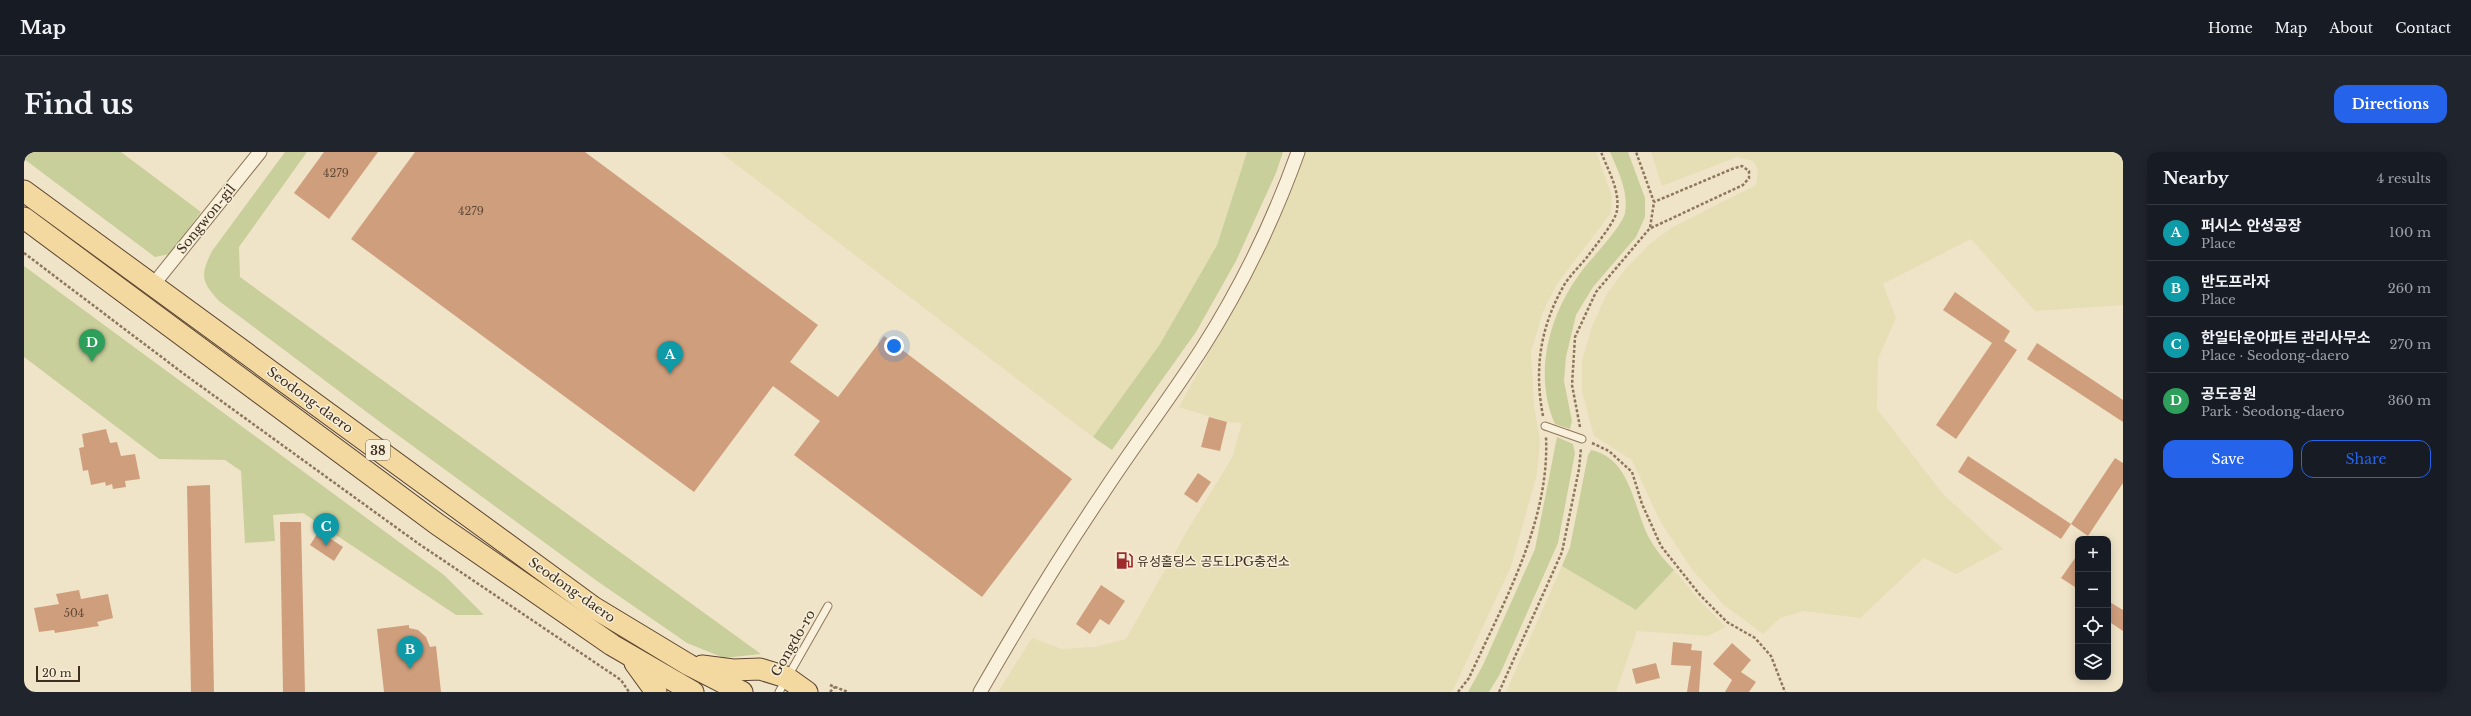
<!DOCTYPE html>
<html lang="en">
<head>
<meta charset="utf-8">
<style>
	:root { --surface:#171b24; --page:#20242c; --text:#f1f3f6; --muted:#9ea1a6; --line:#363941; --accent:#2563eb }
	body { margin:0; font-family:"Libre Baskerville","Noto Sans KR",serif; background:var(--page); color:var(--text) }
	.controls { position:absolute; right:12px; bottom:12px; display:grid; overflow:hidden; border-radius:8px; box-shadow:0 2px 10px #0003 }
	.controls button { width:36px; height:36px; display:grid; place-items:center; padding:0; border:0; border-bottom:1px solid var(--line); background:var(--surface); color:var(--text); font:20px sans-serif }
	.scale { position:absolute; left:12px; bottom:10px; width:44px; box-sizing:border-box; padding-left:4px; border:2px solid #3d2e20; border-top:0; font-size:11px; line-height:14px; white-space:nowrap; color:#3d2e20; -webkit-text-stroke:3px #f7eed8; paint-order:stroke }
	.you { position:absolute; left:870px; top:194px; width:14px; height:14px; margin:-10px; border:3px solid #fff; border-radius:50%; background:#1a73e8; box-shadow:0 0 0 6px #1a73e833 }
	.badge { display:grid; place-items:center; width:26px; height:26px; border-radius:50%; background:var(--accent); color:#fff; font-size:13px; font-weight:700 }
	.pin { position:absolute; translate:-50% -33px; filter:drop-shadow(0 1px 2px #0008) }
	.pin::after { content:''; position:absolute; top:21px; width:14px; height:12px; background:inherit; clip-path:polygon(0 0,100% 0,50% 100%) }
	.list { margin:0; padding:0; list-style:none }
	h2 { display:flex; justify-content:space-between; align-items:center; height:52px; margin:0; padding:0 16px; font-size:17px }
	h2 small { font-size:13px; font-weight:400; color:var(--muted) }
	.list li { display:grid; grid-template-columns:26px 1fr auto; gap:12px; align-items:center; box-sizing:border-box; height:56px; padding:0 16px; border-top:1px solid var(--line) }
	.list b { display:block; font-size:15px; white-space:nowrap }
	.list p { margin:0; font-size:13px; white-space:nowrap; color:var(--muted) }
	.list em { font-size:13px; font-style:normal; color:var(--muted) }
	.actions { display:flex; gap:8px; padding:12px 16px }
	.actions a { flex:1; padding:9px 0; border:1px solid var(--accent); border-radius:12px; text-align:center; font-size:14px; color:var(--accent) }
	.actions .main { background:var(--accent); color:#fff }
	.icon { flex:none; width:22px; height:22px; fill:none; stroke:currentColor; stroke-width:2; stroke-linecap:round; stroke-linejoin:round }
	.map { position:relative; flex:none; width:2099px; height:540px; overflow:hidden; border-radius:12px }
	header { display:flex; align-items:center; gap:24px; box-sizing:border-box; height:56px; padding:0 20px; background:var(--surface); border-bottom:1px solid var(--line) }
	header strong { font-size:19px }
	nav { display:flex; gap:22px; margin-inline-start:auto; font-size:14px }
	.intro { display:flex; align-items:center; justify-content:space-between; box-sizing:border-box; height:96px; padding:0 24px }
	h1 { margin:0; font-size:28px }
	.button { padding:10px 18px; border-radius:12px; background:var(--accent); color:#fff; font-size:14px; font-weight:700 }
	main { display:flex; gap:24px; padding:0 24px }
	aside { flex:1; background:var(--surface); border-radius:12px; box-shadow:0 2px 10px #0003 }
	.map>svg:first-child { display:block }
</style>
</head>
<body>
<header>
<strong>Map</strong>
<nav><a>Home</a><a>Map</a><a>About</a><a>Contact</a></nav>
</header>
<div class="intro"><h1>Find us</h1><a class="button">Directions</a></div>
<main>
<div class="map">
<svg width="2099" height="540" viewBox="0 0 2099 540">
	<rect width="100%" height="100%" fill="#f0e4c8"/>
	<g fill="#e6deb5">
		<path d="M696 0H1223L1193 93 1136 192 1069 285Z"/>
		<path d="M1281 0H1572L1588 44 1587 61 1533 132 1519 160 1507 200 1510 253 1516 289 1513 322 1487 415 1430 536 1427 540H974L1008 486 1038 497 1071 495 1102 487 1166 374 1208 306 1218 271 1203 270 1155 255 1205 164 1253 72Z"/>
		<path d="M1627 0H2099V153L2011 159 1947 87 1859 132 1872 166 1854 207 1853 257 1919 342 1979 397 1932 422 1900 406 1836 466 1779 459 1756 466 1739 482 1700 453 1669 419 1636 369 1608 308 1570 284 1558 239V209L1568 175 1582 143 1604 114 1627 91 1649 75 1732 33 1734 18 1729 9 1713 5 1638 34Z"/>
		<path d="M1538 414 1612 458 1650 418 1677 450 1702 475 1684 484 1613 479 1592 540H1482Z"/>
	</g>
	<g fill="#c9cf9b">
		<path d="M0 0H97L177 60 146 102 131 105 0 7Z"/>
		<path d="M261 0H283L215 95 216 125 737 502 700 506 663 491 573 429 356 270 195 149C177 129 176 124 188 99Z"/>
		<path d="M1223 0H1259L1252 21 1212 109 1172 180 1088 298 1069 285 1136 192 1193 93Z"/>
		<path d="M1586 0H1604L1621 46V65L1612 85 1569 135 1552 163 1542 205 1540 229 1548 269 1546 277 1531 272C1507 218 1528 153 1565 110 1573 101 1599 72 1601 61 1605 40 1594 19 1586 0Z"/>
		<path d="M0 114 420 423 460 463H432L279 361 249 363 251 389 221 391 217 319 201 308 135 307 0 205Z"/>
		<path d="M1533 285 1549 292 1551 301 1534 391 1476 522 1465 540H1444L1459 513 1511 397Z"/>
		<path d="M1567 298C1606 306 1609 353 1624 384 1631 397 1640 408 1650 418L1612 458 1538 414 1546 395 1564 303Z"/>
	</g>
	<g fill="#cf9f7d">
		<path d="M300 0H354L305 67 270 41Z"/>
		<path d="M391 0H561L794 173 766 210 814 245 860 184 1048 327 958 445 770 303 796 269 749 234 670 340 327 87Z"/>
		<path d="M1931 140 1986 179 1980 189 1993 198 1932 287 1912 273 1968 191 1919 158Z"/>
		<path d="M2013 191 2099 248V270L2003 207Z"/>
		<path d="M1185 265 1203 270 1196 299 1177 295Z"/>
		<path d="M82 277 86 291 93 290 97 304 111 302 116 327 101 329 102 335 89 337 88 332 82 334 81 330 67 333 64 318 59 319 55 296 60 295 58 282Z"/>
		<path d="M1944 304 2047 372 2037 387 1934 320Z"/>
		<path d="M2091 306 2099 311V331L2064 384 2047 372Z"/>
		<path d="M1174 321 1187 330 1173 351 1160 342Z"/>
		<path d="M186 333 190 540H167L163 334Z"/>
		<path d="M256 370H277L281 540H259Z"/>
		<path d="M295 379 319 395 310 409 286 393Z"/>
		<path d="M2054 402V437L2037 426Z"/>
		<path d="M1077 433 1101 449 1085 473 1076 467 1066 482 1052 472Z"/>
		<path d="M55 438 57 447 84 442 89 466 73 470 75 474 31 481 30 478 15 480 10 456 35 452 32 442Z"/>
		<path d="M2084 449 2099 458V479L2084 469Z"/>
		<path d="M385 473V476L394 478 402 485 406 495 412 494 417 540H360L353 477Z"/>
		<path d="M1649 490 1668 492 1667 498 1678 499 1675 540H1663L1667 514 1647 513Z"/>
		<path d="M1708 491 1727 508 1717 520 1732 530 1725 540H1701L1708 528 1689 512Z"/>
		<path d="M1632 511 1636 526 1612 532 1608 517Z"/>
	</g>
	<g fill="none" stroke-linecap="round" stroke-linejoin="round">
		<defs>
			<g id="service">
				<path d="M1521 274 1558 287"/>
				<path d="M755 540 804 454"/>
			</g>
			<g id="minor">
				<path d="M129 133 236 0"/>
				<path d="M956 540C995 472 1035 406 1079 341 1111 292 1147 245 1179 195 1217 135 1250 67 1274 0"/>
			</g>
			<g id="primary">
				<path d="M0 39 569 455 665 513 718 540"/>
				<path d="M0 66 413 372 588 493 669 540"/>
				<path d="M611 511 632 540"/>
				<path d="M678 514 709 518 736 517 762 525 783 540"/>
			</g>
		</defs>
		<use href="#service" stroke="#8d765c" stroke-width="9"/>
		<use href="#minor" stroke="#8d765c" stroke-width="15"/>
		<use href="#primary" stroke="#5b4430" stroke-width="23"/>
		<g stroke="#8d765c" stroke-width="2.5" stroke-dasharray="3 2" stroke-linecap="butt">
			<path d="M1627 76 1719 33 1725 26V19L1718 14 1708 17 1630 50"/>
			<path d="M0 101 160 222 395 392 597 528 605 540"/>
			<path d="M1519 264C1510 218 1516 176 1539 135 1545 124 1556 114 1564 104 1571 94 1592 69 1593 58 1596 38 1584 18 1577 0"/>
			<path d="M1556 275 1548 233 1551 185 1572 140 1626 76 1630 50 1612 0"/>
			<path d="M1568 291 1585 299 1608 320 1618 352 1637 394 1676 443 1703 470 1731 486 1747 504 1761 540"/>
			<path d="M806 533 824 540"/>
			<path d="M806 540 811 535"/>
			<path d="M1434 540 1445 526C1479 451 1526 370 1522 285"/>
			<path d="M1475 540 1538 400 1555 317 1557 296"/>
		</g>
		<use href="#service" stroke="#faf1dc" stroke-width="7"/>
		<use href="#minor" stroke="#faf1dc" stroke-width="13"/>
		<use href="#primary" stroke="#f3d9a0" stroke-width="21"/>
	</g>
	<defs>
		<symbol id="fuel-bare" viewBox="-9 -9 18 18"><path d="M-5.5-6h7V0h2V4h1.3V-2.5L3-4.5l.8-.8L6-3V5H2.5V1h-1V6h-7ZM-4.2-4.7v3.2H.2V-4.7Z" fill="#9e2a2b" stroke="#f7eed8" stroke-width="2.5" paint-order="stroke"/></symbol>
	</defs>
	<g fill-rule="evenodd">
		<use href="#fuel-bare" x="1088" y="396" width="25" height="25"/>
	</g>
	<g text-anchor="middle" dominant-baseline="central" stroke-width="3" stroke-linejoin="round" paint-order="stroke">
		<g font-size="11" fill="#624a37">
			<text x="312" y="21">4279</text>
			<text x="447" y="59">4279</text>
			<text x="50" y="461">504</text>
		</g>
		<rect fill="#f7eed8" stroke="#756857" stroke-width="1" x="342" y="288" width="24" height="20" rx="3"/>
		<g font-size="12" font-weight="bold" fill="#3d2e20">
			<text x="354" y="298">38</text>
		</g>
		<g font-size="13" fill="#3d2e20" stroke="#f7eed8">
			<text transform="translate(182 67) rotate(-51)">Songwon-gil</text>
			<text transform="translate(286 248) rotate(36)">Seodong-daero</text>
			<text transform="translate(548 438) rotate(35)">Seodong-daero</text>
			<text transform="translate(769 491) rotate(-60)">Gongdo-ro</text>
		</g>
		<g font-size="13" fill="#3d2e20" stroke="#f7eed8" text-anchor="start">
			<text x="1113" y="409">유성홀딩스 공도LPG충전소</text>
		</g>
	</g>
</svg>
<div class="controls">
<button>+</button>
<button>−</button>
<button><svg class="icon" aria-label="locate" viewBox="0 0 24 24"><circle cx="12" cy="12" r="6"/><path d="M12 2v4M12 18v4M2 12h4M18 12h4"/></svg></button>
<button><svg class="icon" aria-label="layers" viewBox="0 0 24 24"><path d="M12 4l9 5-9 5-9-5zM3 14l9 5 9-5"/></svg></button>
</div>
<div class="scale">20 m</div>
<div class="you"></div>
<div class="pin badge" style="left:646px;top:222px;background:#0f9aa8">A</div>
<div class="pin badge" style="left:386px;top:517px;background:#0f9aa8">B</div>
<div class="pin badge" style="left:302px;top:394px;background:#0f9aa8">C</div>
<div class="pin badge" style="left:68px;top:210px;background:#2e9e5b">D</div>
</div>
<aside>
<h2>Nearby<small>4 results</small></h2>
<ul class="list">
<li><span class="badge" style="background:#0f9aa8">A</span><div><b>퍼시스 안성공장</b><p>Place</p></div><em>100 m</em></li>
<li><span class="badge" style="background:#0f9aa8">B</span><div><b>반도프라자</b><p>Place</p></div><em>260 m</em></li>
<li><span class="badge" style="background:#0f9aa8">C</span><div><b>한일타운아파트 관리사무소</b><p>Place · Seodong-daero</p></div><em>270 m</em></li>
<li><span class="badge" style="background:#2e9e5b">D</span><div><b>공도공원</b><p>Park · Seodong-daero</p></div><em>360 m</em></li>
</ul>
<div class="actions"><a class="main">Save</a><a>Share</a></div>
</aside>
</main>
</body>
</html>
